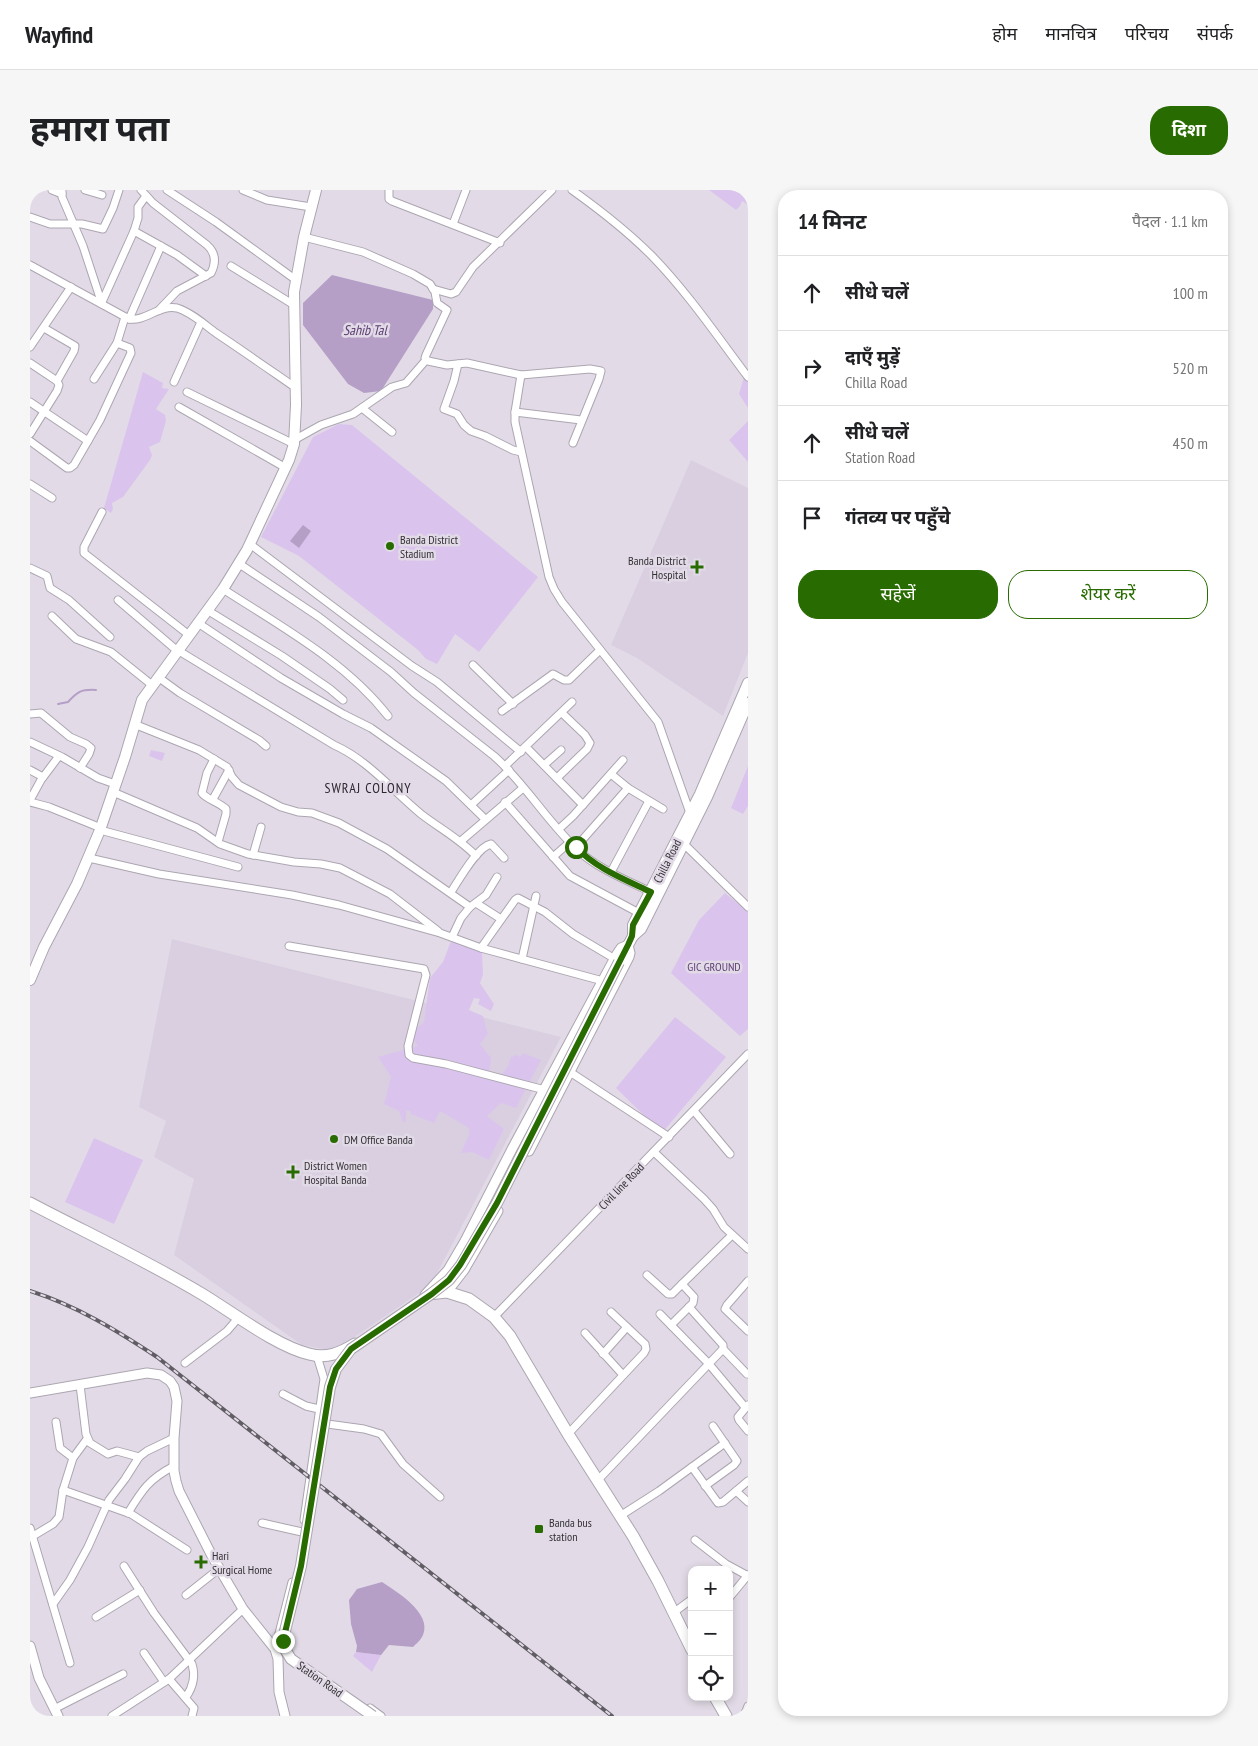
<!DOCTYPE html>
<html lang="hi">
<head>
<meta charset="utf-8">
<style>
	:root { --surface:#fff; --page:#f6f6f6; --text:#202124; --muted:#757577; --line:#e0e0e0; --accent:#286b00 }
	body { margin:0; font-family:"PT Sans Narrow","Noto Sans Devanagari",sans-serif; background:var(--page); color:var(--text) }
	.controls { position:absolute; right:15px; bottom:15px; display:grid; overflow:hidden; border-radius:10px; box-shadow:0 2px 8px #0003 }
	.controls button { width:45px; height:45px; display:grid; place-items:center; padding:0; border:0; border-bottom:1px solid var(--line); background:var(--surface); color:var(--text); font:25px sans-serif }
	.stop { position:absolute; width:15px; height:15px; margin:-11px; border:4px solid #286b00; border-radius:50%; background:#fff }
	.stop.end { background:#286b00; border-color:#fff; box-shadow:0 1px 5px #0008 }
	.list { margin:0; padding:0; list-style:none }
	h2 { display:flex; justify-content:space-between; align-items:center; height:65px; margin:0; padding:0 20px; font-size:21px }
	h2 small { font-size:16px; font-weight:400; color:var(--muted) }
	.list li { display:grid; grid-template-columns:32px 1fr auto; gap:15px; align-items:center; box-sizing:border-box; height:75px; padding:0 20px; border-top:1px solid var(--line) }
	.list b { display:block; font-size:19px; white-space:nowrap }
	.list p { margin:0; font-size:16px; white-space:nowrap; color:var(--muted) }
	.list em { font-size:16px; font-style:normal; color:var(--muted) }
	.actions { display:flex; gap:10px; padding:15px 20px }
	.actions a { flex:1; padding:11px 0; border:1px solid var(--accent); border-radius:20px; text-align:center; font-size:18px; color:var(--accent) }
	.actions .main { background:var(--accent); color:#fff }
	.icon { flex:none; width:28px; height:28px; fill:none; stroke:currentColor; stroke-width:2; stroke-linecap:round; stroke-linejoin:round }
	.map { position:relative; flex:none; width:718px; height:1526px; overflow:hidden; border-radius:20px }
	header { display:flex; align-items:center; gap:30px; box-sizing:border-box; height:70px; padding:0 25px; background:var(--surface); border-bottom:1px solid var(--line) }
	header strong { font-size:24px }
	nav { display:flex; gap:28px; margin-inline-start:auto; font-size:18px }
	.intro { display:flex; align-items:center; justify-content:space-between; box-sizing:border-box; height:120px; padding:0 30px }
	h1 { margin:0; font-size:35px }
	.button { padding:12px 22px; border-radius:20px; background:var(--accent); color:#fff; font-size:18px; font-weight:700 }
	main { display:flex; gap:30px; padding:0 30px }
	aside { flex:1; background:var(--surface); border-radius:20px; box-shadow:0 2px 8px #0003 }
	.map>svg:first-child { display:block }
</style>
</head>
<body>
<header>
<strong>Wayfind</strong>
<nav><a>होम</a><a>मानचित्र</a><a>परिचय</a><a>संपर्क</a></nav>
</header>
<div class="intro"><h1>हमारा पता</h1><a class="button">दिशा</a></div>
<main>
<div class="map">
<svg width="718" height="1526" viewBox="0 0 718 1526">
	<rect width="100%" height="100%" fill="#e2dbe7"/>
	<g fill="#d9cfe1">
		<path d="M661 270 718 298V463L693 526 607 468 581 455Z"/>
		<path d="M142 749 531 847 401 1095 304 1161 272 1155 144 1065 164 989 124 967 136 931 109 917Z"/>
	</g>
	<g fill="#dac4ed">
		<path d="M679 0H718V15L712 11 710 16 706 20Z"/>
		<path d="M113 182 133 193 132 198 139 199 126 219 135 225 136 231 130 252 119 257 122 265 120 270 93 307 82 313 83 319 81 323 74 318Z"/>
		<path d="M714 187 718 191V218L709 204Z"/>
		<path d="M718 231V272L699 250Z"/>
		<path d="M309 234 322 235 508 387 449 462 425 444 407 474 396 469 388 460 269 366 231 347 283 247Z"/>
		<path d="M121 560 135 563 132 571 119 566Z"/>
		<path d="M718 576V616L713 624 701 618Z"/>
		<path d="M695 703 718 722V839L710 846 641 783 669 730Z"/>
		<path d="M421 751 452 761 453 785 450 793 464 814 461 821 448 814 450 809 444 808 439 820 453 826 458 844 450 854 461 868 459 885 468 890 478 876 481 867 486 865 490 867 493 863 511 870 486 918 471 913 457 926 474 939 459 970 442 962 431 963 439 945V938L410 921 404 933 381 924 380 921 376 920V932H373L369 921 354 914 361 887 348 867 388 856 380 845 394 832 400 788 413 772Z"/>
		<path d="M645 827 696 867 632 943 586 898Z"/>
		<path d="M64 948 113 970 84 1034 35 1012Z"/>
		<path d="M326 1462 351 1465 342 1482 323 1466Z"/>
	</g>
	<g fill="#b59fc7">
		<path d="M302 85 403 110V119L351 201 334 203 318 194 273 135V113Z"/>
		<path d="M273 335 281 341 269 358 260 351Z"/>
		<path d="M352 1392C367 1402 402 1423 393 1445 391 1450 386 1454 383 1457L359 1455 351 1465 326 1462 327 1456 321 1434 319 1410 327 1399Z"/>
	</g>
	<g fill="none" stroke-linecap="round" stroke-linejoin="round">
		<path stroke="#b59fc7" stroke-width="2" d="M28 514 38 512C47 502 51 499 66 500"/>
		<defs>
			<g id="minor">
				<path d="M22 0 32 4"/>
				<path d="M32 0V7L53 56 72 114"/>
				<path d="M55 0 72 5"/>
				<path d="M111 0 123 13 177 55C186 63 186 73 181 83L147 101 129 120"/>
				<path d="M137 0 186 32 266 90"/>
				<path d="M213 0 237 10 281 17"/>
				<path d="M359 0V9L362 11 470 53"/>
				<path d="M542 0C570 20 598 42 622 66 658 103 687 146 718 187"/>
				<path d="M0 27 20 34H52L73 39 83 18 89 0"/>
				<path d="M423 34 436 0"/>
				<path d="M104 41 147 65 176 86"/>
				<path d="M274 47 333 62 383 84 400 94 405 102 407 113 417 120 396 165 395 168 398 171 417 175 437 173 491 185 560 179 571 181 569 189 543 253"/>
				<path d="M0 75 99 129C115 132 130 114 147 118 161 122 175 135 186 143 213 161 240 180 266 198"/>
				<path d="M201 76 264 115"/>
				<path d="M403 99 421 104 426 102 443 77 522 0"/>
				<path d="M72 112 104 41 108 28V17L116 6"/>
				<path d="M99 129 131 56"/>
				<path d="M14 138 45 156 44 161 27 191"/>
				<path d="M0 157 41 97"/>
				<path d="M0 173 27 191 29 195 27 201 0 244"/>
				<path d="M428 174 424 191 414 219 427 224 434 235 441 241 455 246 483 260 491 262"/>
				<path d="M491 185 485 222V232L519 387 524 399 532 412 628 532 660 623"/>
				<path d="M64 189 87 153 95 127"/>
				<path d="M144 192 171 132"/>
				<path d="M157 202 264 254"/>
				<path d="M0 212 58 251"/>
				<path d="M149 217 256 278"/>
				<path d="M332 218 362 242"/>
				<path d="M485 222 551 230"/>
				<path d="M264 250 291 235 323 224 362 197 376 193 396 170"/>
				<path d="M0 251 37 278H40L44 275 70 230 101 163 100 158 87 153"/>
				<path d="M0 294 22 308"/>
				<path d="M72 322 54 357V363L159 445"/>
				<path d="M220 354 382 476 407 492 491 562"/>
				<path d="M208 373 289 427 361 482 384 503 464 566C496 594 519 635 551 663 571 680 598 691 621 702"/>
				<path d="M0 378 17 386 20 398 39 410 80 447"/>
				<path d="M193 399C250 436 315 471 358 526"/>
				<path d="M88 410 144 458 304 555C338 570 363 601 391 624 409 638 430 649 446 666"/>
				<path d="M177 420 252 466 300 499 313 510"/>
				<path d="M22 426 46 449 81 462 122 495"/>
				<path d="M168 433 251 488 313 524 341 538 416 591 455 629"/>
				<path d="M443 475 483 514"/>
				<path d="M128 487 150 503 229 550 236 556"/>
				<path d="M472 521 523 484 534 490H539L570 460"/>
				<path d="M0 524 11 523 40 547 56 554 61 558 59 564 50 578"/>
				<path d="M104 534 169 560 197 577 202 587 209 595 251 617 268 622 282 623 309 633 357 659 440 717"/>
				<path d="M0 552 32 567 68 588 85 594"/>
				<path d="M496 557 553 615"/>
				<path d="M184 569 177 583 172 603C176 609 189 612 196 619V624L188 652"/>
				<path d="M514 575 531 560"/>
				<path d="M475 576 542 512"/>
				<path d="M0 580 13 587"/>
				<path d="M581 584 598 598 633 619"/>
				<path d="M527 588 557 559 560 553 555 545 532 523"/>
				<path d="M83 602 167 638 190 654 218 664 264 672 291 674 310 678 360 704 408 741"/>
				<path d="M183 609 199 580"/>
				<path d="M0 610 11 590 29 566"/>
				<path d="M0 612 19 617 71 638"/>
				<path d="M475 612 540 686 609 723"/>
				<path d="M441 615 479 580"/>
				<path d="M529 639 543 626 593 570"/>
				<path d="M70 640 208 677"/>
				<path d="M431 651 493 598"/>
				<path d="M652 652 718 717"/>
				<path d="M546 657 598 598"/>
				<path d="M223 665 231 637"/>
				<path d="M523 667 540 652"/>
				<path d="M59 668 129 684 262 705 309 715 410 743 451 758 485 710 488 708 515 722 543 744 585 769"/>
				<path d="M581 682 619 611"/>
				<path d="M421 702C429 690 447 657 461 654L474 668"/>
				<path d="M446 713 471 729"/>
				<path d="M422 747 431 728 440 717 456 705 467 687"/>
				<path d="M259 756 394 779 396 785 378 856 379 865 383 868 416 874 515 900"/>
				<path d="M451 758 573 791"/>
				<path d="M492 769 506 706"/>
				<path d="M540 882 639 947"/>
				<path d="M664 921 700 964"/>
				<path d="M624 962 674 1009 683 1019 694 1037 718 1059"/>
				<path d="M617 1085 638 1104H642L652 1094"/>
				<path d="M718 1091 697 1115 695 1119 718 1141"/>
				<path d="M630 1124 679 1174 715 1217"/>
				<path d="M464 1127 718 864"/>
				<path d="M641 1135 659 1117"/>
				<path d="M555 1143 593 1185"/>
				<path d="M693 1159 717 1184"/>
				<path d="M573 1164 597 1137"/>
				<path d="M155 1173 197 1141 209 1127"/>
				<path d="M50 1195 56 1244 60 1253 78 1264 87 1261 109 1267"/>
				<path d="M253 1204 276 1216 289 1219"/>
				<path d="M718 1215 708 1227 709 1230 718 1241"/>
				<path d="M26 1232 30 1258 43 1268"/>
				<path d="M290 1233 334 1239 351 1244 373 1274 410 1307"/>
				<path d="M538 1244 614 1163 616 1159 615 1154 581 1122"/>
				<path d="M662 1277 688 1313 693 1312 718 1291"/>
				<path d="M568 1290 693 1159V1155L659 1117 663 1113 664 1107 652 1094 702 1045"/>
				<path d="M675 1296 704 1275 707 1271 683 1236"/>
				<path d="M33 1300 101 1324 157 1360"/>
				<path d="M706 1301 718 1312"/>
				<path d="M98 1323C112 1300 119 1289 144 1276"/>
				<path d="M590 1326 629 1301 695 1253"/>
				<path d="M274 1330 294 1189 287 1166"/>
				<path d="M232 1333 272 1342"/>
				<path d="M0 1338 40 1473"/>
				<path d="M3 1346 23 1334 29 1327 33 1300 43 1268 57 1249"/>
				<path d="M665 1350 696 1374 718 1386"/>
				<path d="M94 1376 124 1423 162 1474C166 1487 163 1497 156 1507"/>
				<path d="M156 1405 190 1378"/>
				<path d="M699 1408 718 1385"/>
				<path d="M23 1414 40 1390 58 1357 79 1310 95 1289 109 1267 117 1261 144 1248"/>
				<path d="M643 1423 662 1409"/>
				<path d="M66 1427 110 1400"/>
				<path d="M245 1459 262 1392"/>
				<path d="M114 1463 134 1492"/>
				<path d="M139 1489 164 1518 162 1526"/>
				<path d="M340 1518 351 1526"/>
				<path d="M24 1519 93 1484"/>
				<path d="M82 1526 139 1489 213 1419"/>
				<path d="M714 1526 718 1516"/>
			</g>
			<g id="tertiary">
				<path d="M417 1102 434 1080 468 1021"/>
				<path d="M395 1105 418 1080 435 1051 482 959 587 764 591 758 598 755 600 763 599 767 499 961"/>
				<path d="M0 1203 117 1183 131 1185 140 1191 144 1197 147 1211 144 1248V1281L146 1291 149 1301 182 1366 213 1419 245 1459 248 1469 249 1502 255 1526"/>
				<path d="M0 1456 9 1488 28 1526"/>
			</g>
			<g id="secondary">
				<path d="M603 746 611 739 677 607 718 513"/>
				<path d="M589 772 603 746V735L670 604 718 493"/>
				<path d="M0 790 14 757 47 694 70 640 95 567 112 510 193 399 217 360 259 270 264 254 266 215 264 102 274 47 286 0"/>
			</g>
			<g id="trunk">
				<path d="M0 1013C57 1043 117 1071 172 1104 202 1122 246 1156 279 1164 297 1169 310 1163 325 1154"/>
				<path d="M398 1104 417 1102 439 1109 464 1127 480 1146 538 1244 603 1346 628 1391 662 1460"/>
				<path d="M685 1507 696 1526"/>
			</g>
		</defs>
		<use href="#minor" stroke="#aca6b1" stroke-width="9"/>
		<use href="#tertiary" stroke="#aca6b1" stroke-width="11"/>
		<use href="#secondary" stroke="#aca6b1" stroke-width="12"/>
		<use href="#trunk" stroke="#aca6b1" stroke-width="13"/>
		<use href="#minor" stroke="#fff" stroke-width="7"/>
		<use href="#tertiary" stroke="#fff" stroke-width="9"/>
		<use href="#secondary" stroke="#fff" stroke-width="10"/>
		<use href="#trunk" stroke="#fff" stroke-width="11"/>
		<defs>
			<path id="rail" d="M0 1101C47 1116 86 1140 127 1167L582 1526"/>
		</defs>
		<use href="#rail" stroke="#615d64" stroke-width="4"/>
		<use href="#rail" stroke="#e2dbe7" stroke-width="2" stroke-dasharray="5.5" stroke-linecap="butt"/>
		<defs>
			<path id="secondary-bridge" d="M343 1526 261 1469 253 1456 254 1445 271 1376 300 1197 306 1179 321 1159 401 1104 419 1090 431 1075 467 1013 589 772"/>
		</defs>
		<use href="#secondary-bridge" stroke="#aca6b1" stroke-width="12" stroke-linecap="butt"/>
		<use href="#secondary-bridge" stroke="#fff" stroke-width="10"/>
	</g>
	<g fill="none" stroke-linecap="round" stroke-linejoin="round">
		<path stroke="#286b00" stroke-width="6" d="M253 1451 271 1376 300 1197 306 1179 321 1159 402 1104 419 1090 430 1075 467 1013 598 755 602 746 603 735 621 702C596 690 565 678 546 657"/>
	</g>
	<g fill="#286b00" stroke="#e2dbe7" stroke-width="2">
		<circle cx="360" cy="356" r="5"/>
		<path d="M664.5 369.5h5v5h5v5h-5v5h-5v-5h-5v-5h5z"/>
		<circle cx="304" cy="949" r="5"/>
		<path d="M260.5 974.5h5v5h5v5h-5v5h-5v-5h-5v-5h5z"/>
		<rect x="504" y="1334" width="10" height="10" rx="2.5"/>
		<path d="M168.5 1364.5h5v5h5v5h-5v5h-5v-5h-5v-5h5z"/>
	</g>
	<g text-anchor="middle" dominant-baseline="central" stroke-width="5" stroke-linejoin="round" paint-order="stroke">
		<g font-size="12" fill="#343136" stroke="#e2dbe7" text-anchor="start">
			<text x="370" y="349">Banda District<tspan x="370" dy="14">Stadium</tspan></text>
			<text x="656" y="370" text-anchor="end">Banda District<tspan x="656" dy="14">Hospital</tspan></text>
			<text x="314" y="949">DM Office Banda</text>
			<text x="274" y="975">District Women<tspan x="274" dy="14">Hospital Banda</tspan></text>
			<text x="519" y="1332">Banda bus<tspan x="519" dy="14">station</tspan></text>
			<text x="182" y="1365">Hari<tspan x="182" dy="14">Surgical Home</tspan></text>
		</g>
		<g font-size="12" fill="#343136" stroke="#e2dbe7">
			<text transform="translate(637 671) rotate(-63)">Chilla Road</text>
			<text transform="translate(591 996) rotate(-46)">Civil line Road</text>
			<text transform="translate(290 1489) rotate(35)">Station Road</text>
		</g>
		<g font-size="12" fill="#604177" stroke="#e2dbe7">
			<text x="684" y="776">GIC GROUND</text>
		</g>
		<g font-size="14" font-style="italic" fill="#5a3c71" stroke="#e2dbe7">
			<text x="335" y="140">Sahib Tal</text>
		</g>
		<g font-size="14" letter-spacing="1" fill="#2c2831" stroke="#e2dbe7">
			<text x="338" y="598">SWRAJ COLONY</text>
		</g>
	</g>
</svg>
<div class="controls">
<button>+</button>
<button>−</button>
<button><svg class="icon" aria-label="locate" viewBox="0 0 24 24"><circle cx="12" cy="12" r="6"/><path d="M12 2v4M12 18v4M2 12h4M18 12h4"/></svg></button>
</div>
<div class="stop" style="left:546px;top:657px"></div>
<div class="stop end" style="left:253px;top:1451px"></div>
</div>
<aside>
<h2>14 मिनट<small>पैदल · 1.1 km</small></h2>
<ul class="list">
<li><svg class="icon" aria-label="ahead" viewBox="0 0 24 24"><path d="M12 20V5M6 11l6-6 6 6"/></svg><div><b>सीधे चलें</b></div><em>100 m</em></li>
<li><svg class="icon" aria-label="right" viewBox="0 0 24 24"><path d="M7 20v-9h11M14 6l5 5-5 5"/></svg><div><b>दाएँ मुड़ें</b><p>Chilla Road</p></div><em>520 m</em></li>
<li><svg class="icon" aria-label="ahead" viewBox="0 0 24 24"><path d="M12 20V5M6 11l6-6 6 6"/></svg><div><b>सीधे चलें</b><p>Station Road</p></div><em>450 m</em></li>
<li><svg class="icon" aria-label="arrive" viewBox="0 0 24 24"><path d="M6 21V4h12l-3 4 3 4H6"/></svg><div><b>गंतव्य पर पहुँचे</b></div></li>
</ul>
<div class="actions"><a class="main">सहेजें</a><a>शेयर करें</a></div>
</aside>
</main>
</body>
</html>
